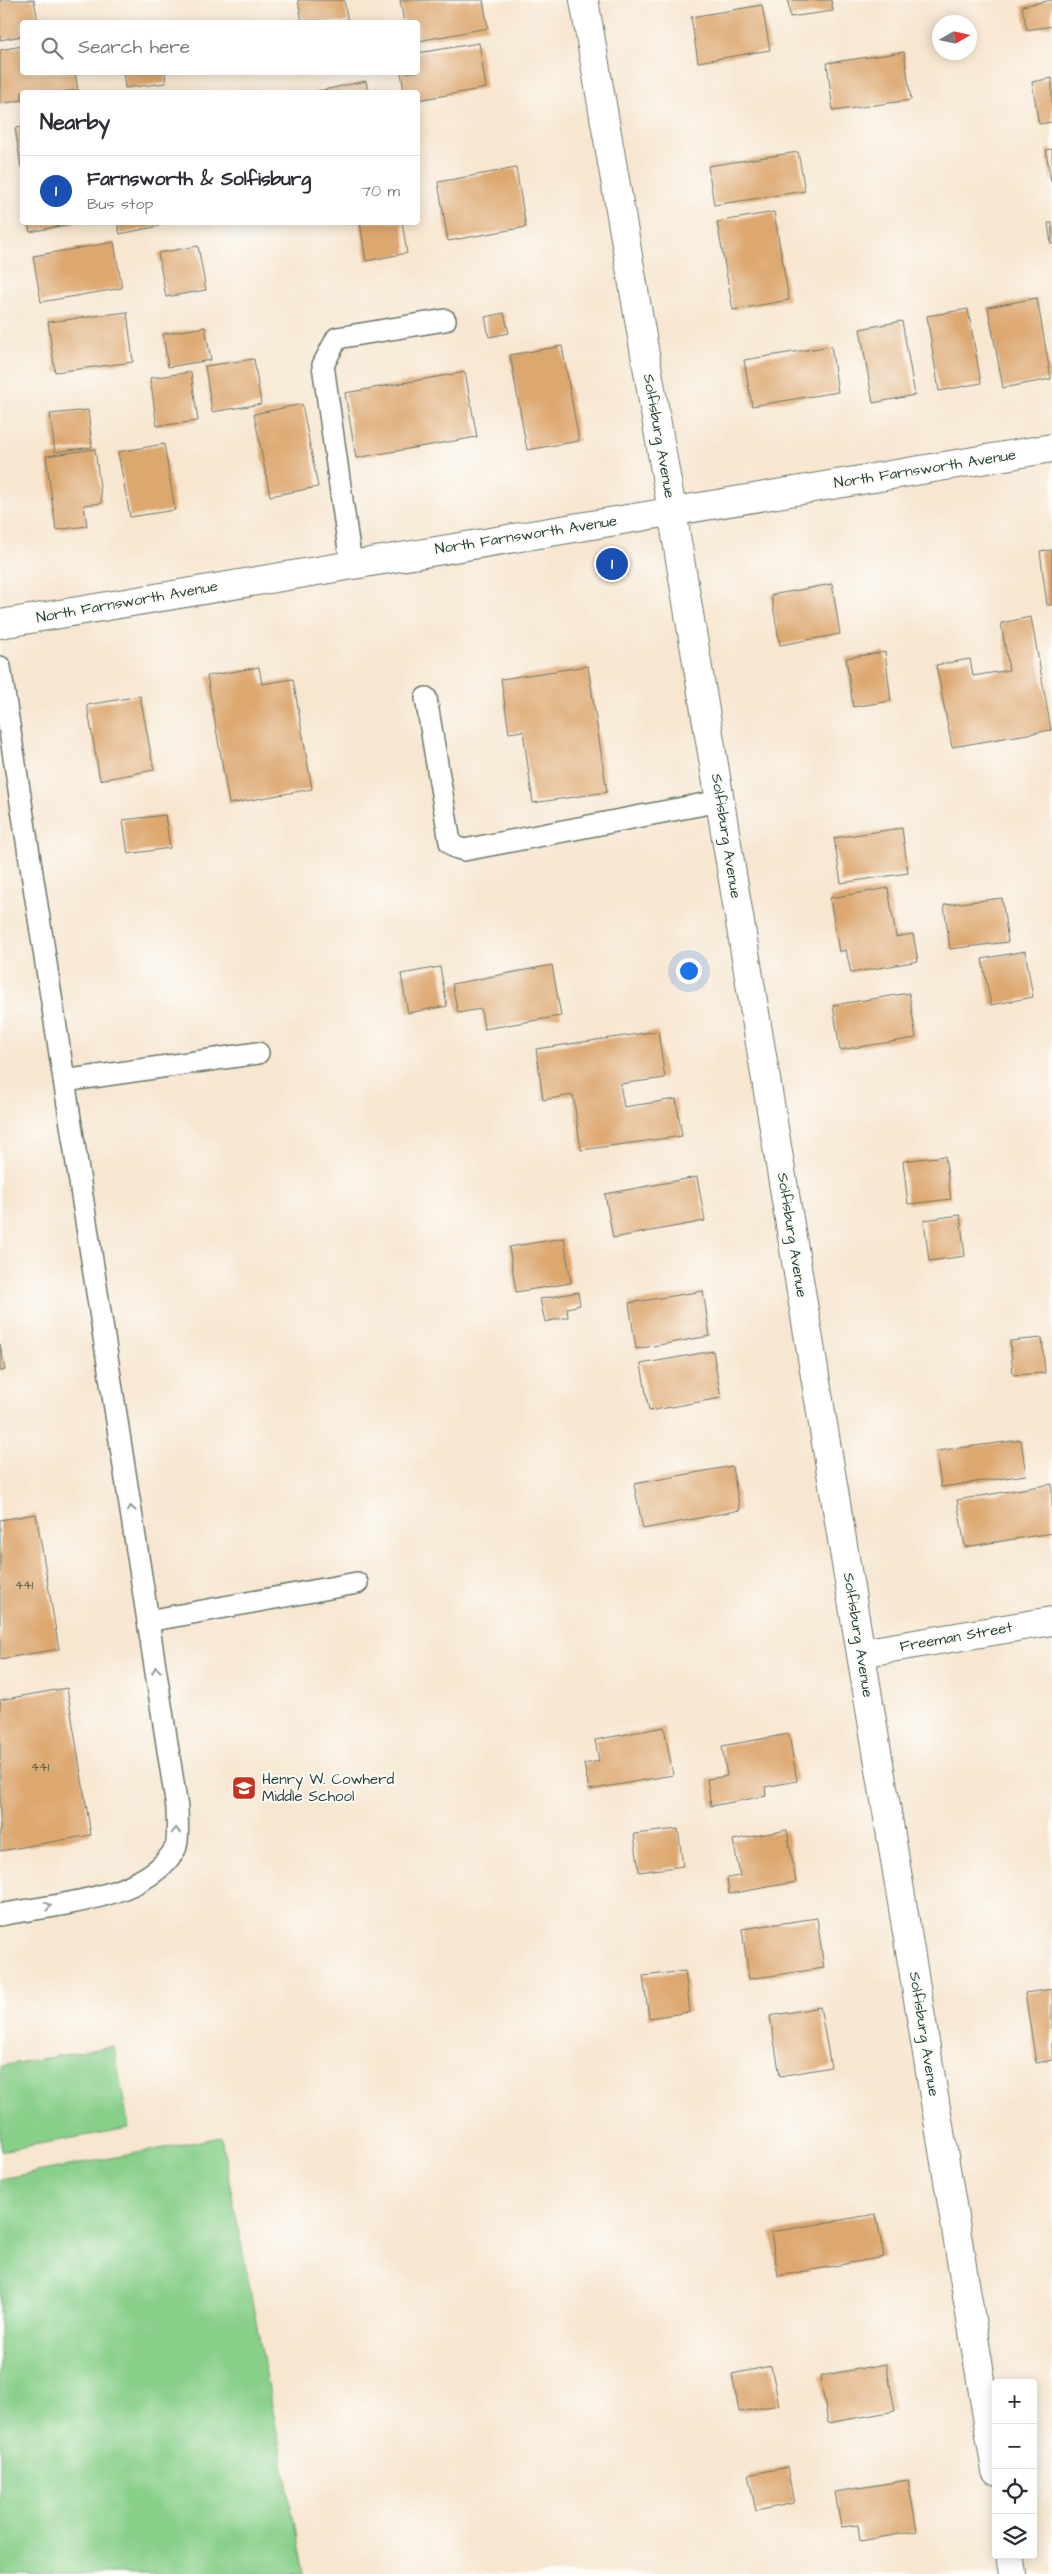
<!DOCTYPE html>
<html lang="en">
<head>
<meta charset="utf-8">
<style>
	:root { --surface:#fff; --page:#f2f2f3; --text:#2b2b33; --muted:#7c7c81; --line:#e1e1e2; --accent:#0f766e }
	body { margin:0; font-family:"Architects Daughter",sans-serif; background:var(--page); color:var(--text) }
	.controls { position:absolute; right:15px; bottom:15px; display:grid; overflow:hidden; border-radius:5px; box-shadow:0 2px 12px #0003 }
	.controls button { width:45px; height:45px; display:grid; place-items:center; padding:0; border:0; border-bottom:1px solid var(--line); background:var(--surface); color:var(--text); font:25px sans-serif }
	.compass { position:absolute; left:932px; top:15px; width:45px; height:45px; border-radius:50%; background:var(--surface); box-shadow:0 2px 12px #0003; rotate:81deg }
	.you { position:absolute; left:688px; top:970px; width:18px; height:18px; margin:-12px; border:4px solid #fff; border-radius:50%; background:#1a73e8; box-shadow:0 0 0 8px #1a73e833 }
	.badge { display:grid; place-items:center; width:32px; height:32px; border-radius:50%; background:var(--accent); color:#fff; font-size:16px; font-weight:700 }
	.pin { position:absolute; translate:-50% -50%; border:2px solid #fff; box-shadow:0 1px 5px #0006 }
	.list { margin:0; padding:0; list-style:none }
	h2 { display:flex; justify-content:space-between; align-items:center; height:65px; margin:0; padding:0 20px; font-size:21px }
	h2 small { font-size:16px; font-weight:400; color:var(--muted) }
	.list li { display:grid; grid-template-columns:32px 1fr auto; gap:15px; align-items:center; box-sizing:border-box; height:70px; padding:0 20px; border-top:1px solid var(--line) }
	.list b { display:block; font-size:19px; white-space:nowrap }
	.list p { margin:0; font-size:16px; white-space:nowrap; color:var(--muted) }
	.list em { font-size:16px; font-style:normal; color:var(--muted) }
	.icon { flex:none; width:28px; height:28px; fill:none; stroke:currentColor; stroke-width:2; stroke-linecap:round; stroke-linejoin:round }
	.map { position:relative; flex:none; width:1052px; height:2574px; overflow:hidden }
	.search { position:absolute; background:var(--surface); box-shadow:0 2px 12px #0003; left:20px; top:20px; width:400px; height:55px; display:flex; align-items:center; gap:12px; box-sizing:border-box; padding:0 18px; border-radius:5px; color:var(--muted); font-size:19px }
	.panel { position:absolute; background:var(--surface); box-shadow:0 2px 12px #0003; left:20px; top:90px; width:400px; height:135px; border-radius:5px }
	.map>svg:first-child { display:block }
</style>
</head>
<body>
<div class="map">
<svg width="1052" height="2574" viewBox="0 0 1052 2574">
	<rect width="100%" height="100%" fill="#fdfcf7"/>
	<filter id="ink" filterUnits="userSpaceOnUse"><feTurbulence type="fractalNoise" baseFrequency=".02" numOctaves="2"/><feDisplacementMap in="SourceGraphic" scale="10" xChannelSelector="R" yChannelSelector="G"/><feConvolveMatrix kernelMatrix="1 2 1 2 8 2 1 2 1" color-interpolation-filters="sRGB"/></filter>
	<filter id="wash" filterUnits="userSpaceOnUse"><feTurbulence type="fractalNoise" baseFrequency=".0096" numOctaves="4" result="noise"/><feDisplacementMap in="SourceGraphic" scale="20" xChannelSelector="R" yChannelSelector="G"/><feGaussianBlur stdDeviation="1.12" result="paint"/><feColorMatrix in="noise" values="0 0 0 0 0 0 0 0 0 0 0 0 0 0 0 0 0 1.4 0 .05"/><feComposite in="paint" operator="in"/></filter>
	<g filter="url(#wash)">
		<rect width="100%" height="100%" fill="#f7e6d0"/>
		<g fill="#88cf8a" stroke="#54865f">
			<path d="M114 2046 129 2128 0 2151V2066Z"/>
			<path d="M221 2137 304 2574H0V2179Z"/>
		</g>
		<g id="blocks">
			<g fill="#dda770">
				<path d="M0 0H34L38 22H22V36L0 40Z"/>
				<path d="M298 0H344L348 22H302Z"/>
				<path d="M400 0H483L488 28 418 41V22H404Z"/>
				<path d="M788 0H831L833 11 790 17Z"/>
				<path d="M1052 0V26L1027 30 1022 6Z"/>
				<path d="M762 5 770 50 698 62 691 17Z"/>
				<path d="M479 43 486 88 418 100V92H404L401 72H418V53Z"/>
				<path d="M22 46V72H75L78 90 63 92H22V100L0 104V50Z"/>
				<path d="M904 52 911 100 833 111 827 63Z"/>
				<path d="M123 72H165L166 83 125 88Z"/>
				<path d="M1052 78V122L1039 124 1032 82Z"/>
				<path d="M366 81 368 92H314Z"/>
				<path d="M22 127V167H21L15 128Z"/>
				<path d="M1052 149V182H1051L1046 150Z"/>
				<path d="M798 152 805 191 714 205 708 166Z"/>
				<path d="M516 168 526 227 448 241 438 182Z"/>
				<path d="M774 212 789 300 733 310 717 222Z"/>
				<path d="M28 222H76V223L30 232Z"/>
				<path d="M117 222H159V226L120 234Z"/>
				<path d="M360 222H402L407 253 366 261Z"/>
				<path d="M1048 223H1052V244H1051Z"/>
				<path d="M114 242 122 288 41 302 33 256Z"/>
				<path d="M198 246 206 290 166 297 158 253Z"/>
				<path d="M1037 298 1051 379 1003 388 988 307Z"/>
				<path d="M968 309 981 383 939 391 927 316Z"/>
				<path d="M127 312 133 362 55 372 48 322Z"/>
				<path d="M504 313 509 333 489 337 485 317Z"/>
				<path d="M902 321 915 395 873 403 860 329Z"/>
				<path d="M205 327 211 360 168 367 163 334Z"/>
				<path d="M562 346 579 441 527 450 510 355Z"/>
				<path d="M831 346 838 392 752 406 744 360Z"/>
				<path d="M254 359 261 404 212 412 205 366Z"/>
				<path d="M191 372 198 421 157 426 150 378Z"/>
				<path d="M465 372 477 437 356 458 345 393Z"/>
				<path d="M302 404 318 487 270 496 254 414Z"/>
				<path d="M88 410 92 447 55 452 50 414Z"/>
				<path d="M164 444 175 510 130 517 118 452Z"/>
				<path d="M95 449 102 503 84 505 87 526 56 530 46 456Z"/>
				<path d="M1052 550V605H1047L1040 551Z"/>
				<path d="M832 584 840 634 780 645 771 595Z"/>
				<path d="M1031 617 1051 730 952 747 936 665 970 659 973 676 1009 670 1001 623Z"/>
				<path d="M885 652 891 701 853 707 846 658Z"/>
				<path d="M588 666 607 792 533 803 523 731 509 733 501 679Z"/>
				<path d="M259 667 262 684 293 679 312 789 229 804 207 676Z"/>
				<path d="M140 696 154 770 100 780 87 705Z"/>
				<path d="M165 815 170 848 128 854 123 820Z"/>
				<path d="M902 828 908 873 841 883 834 838Z"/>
				<path d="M888 888 896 937 913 934 918 961 851 973 846 950 839 952 830 898Z"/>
				<path d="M1002 898 1008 942 950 949 944 905Z"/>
				<path d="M1025 951 1033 997 991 1005 982 959Z"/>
				<path d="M552 965 561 1016 484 1029 481 1009 458 1013 452 984Z"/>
				<path d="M440 967 447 1006 408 1013 401 974Z"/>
				<path d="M909 993 916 1038 840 1050 833 1005Z"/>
				<path d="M658 1031 665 1078 620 1084 624 1107 676 1099 682 1136 581 1150 573 1095 543 1100 536 1049Z"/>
				<path d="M945 1156 951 1199 908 1204 903 1161Z"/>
				<path d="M697 1177 705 1221 613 1238 605 1194Z"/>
				<path d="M960 1215 965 1256 929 1261 924 1220Z"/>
				<path d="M564 1238 571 1283 516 1292 509 1247Z"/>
				<path d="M703 1291 710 1336 636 1349 629 1303Z"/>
				<path d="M578 1292 580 1305 567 1308 568 1317 545 1322 540 1299Z"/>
				<path d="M1042 1338 1045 1373 1013 1375 1010 1341Z"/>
				<path d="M0 1344 5 1370 0 1371Z"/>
				<path d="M713 1351 721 1398 649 1411 641 1364Z"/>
				<path d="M1021 1440 1026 1475 941 1487 936 1451Z"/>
				<path d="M732 1466 740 1510 643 1529 634 1484Z"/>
				<path d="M1052 1484V1533L965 1547 957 1500Z"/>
				<path d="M36 1514 59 1649 0 1659V1520Z"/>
				<path d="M67 1688 91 1835 0 1851V1700Z"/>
				<path d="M664 1727 673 1775 589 1790 584 1764 599 1761 595 1740Z"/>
				<path d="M789 1734 797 1781 765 1787 766 1796 711 1806 707 1779 727 1776 722 1746Z"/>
				<path d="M678 1829 683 1866 639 1872 634 1834Z"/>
				<path d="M787 1830 796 1882 729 1894 727 1878 740 1876 733 1840Z"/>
				<path d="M817 1918 824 1968 749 1979 742 1929Z"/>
				<path d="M685 1971 690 2012 649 2018 643 1976Z"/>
				<path d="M1052 1989V2060L1036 2063 1025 1993Z"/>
				<path d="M820 2007 831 2067 780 2076 770 2016Z"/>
				<path d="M876 2214 884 2257 778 2276 771 2232Z"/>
				<path d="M886 2364 895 2411 828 2423 820 2376Z"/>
				<path d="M771 2366 779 2405 739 2412 732 2374Z"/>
				<path d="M787 2467 794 2503 756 2511 748 2475Z"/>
				<path d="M908 2480 917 2531 860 2541 858 2525 841 2527 835 2492Z"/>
			</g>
		</g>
	</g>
	<g filter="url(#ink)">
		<use href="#blocks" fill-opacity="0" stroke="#6b786b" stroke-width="1"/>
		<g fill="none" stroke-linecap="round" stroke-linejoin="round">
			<defs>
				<g id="service">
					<path d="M351 564 323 365 337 338 445 320"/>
					<path d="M0 667 177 1808C177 1817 179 1842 175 1849 146 1900 51 1905 0 1915"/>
					<path d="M426 698 450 842 455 847 464 850 720 801"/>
					<path d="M64 1081 258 1053"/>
					<path d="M148 1621 357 1583"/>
				</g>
				<g id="minor">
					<path d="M584 0 672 511 996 2471"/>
					<path d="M861 1653 1052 1621"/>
					<path d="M1010 2555 1013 2574"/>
				</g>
				<path id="secondary" d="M0 624 1052 448"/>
			</defs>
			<use href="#service" stroke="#6b786b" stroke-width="24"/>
			<use href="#minor" stroke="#6b786b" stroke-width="30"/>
			<use href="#secondary" stroke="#6b786b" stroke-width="30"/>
			<use href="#service" stroke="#fff" stroke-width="21"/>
			<use href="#minor" stroke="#fff" stroke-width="28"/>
			<use href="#secondary" stroke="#fff" stroke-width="28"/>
		</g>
		<defs><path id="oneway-chevron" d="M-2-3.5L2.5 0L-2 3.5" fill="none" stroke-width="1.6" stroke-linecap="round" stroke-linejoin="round" transform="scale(1.25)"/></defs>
		<g stroke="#8f9e9a">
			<use href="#oneway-chevron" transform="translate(131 1509) rotate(-99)"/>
			<use href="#oneway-chevron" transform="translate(156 1670) rotate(-99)"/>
			<use href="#oneway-chevron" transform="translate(176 1831) rotate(-88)"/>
			<use href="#oneway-chevron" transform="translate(48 1906) rotate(-11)"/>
		</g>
	</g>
	<defs>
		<symbol id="school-square" viewBox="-11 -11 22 22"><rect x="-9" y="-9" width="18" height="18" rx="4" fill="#c8321e" stroke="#fdfcf7"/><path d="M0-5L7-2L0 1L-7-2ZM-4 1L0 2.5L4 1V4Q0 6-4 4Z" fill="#fff"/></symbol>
	</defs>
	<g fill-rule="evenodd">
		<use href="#school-square" x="230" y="1774" width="28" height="28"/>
	</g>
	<g text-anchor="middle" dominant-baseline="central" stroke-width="4" stroke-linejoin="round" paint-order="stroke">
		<g font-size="12" fill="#4e5843">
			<text x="24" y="1585">441</text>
			<text x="40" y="1767">441</text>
		</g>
		<g font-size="15" fill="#1f3d34" stroke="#fdfcf7">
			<text transform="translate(659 436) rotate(80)">Solfisburg Avenue</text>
			<text transform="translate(925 469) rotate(-9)">North Farnsworth Avenue</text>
			<text transform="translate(526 535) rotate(-9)">North Farnsworth Avenue</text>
			<text transform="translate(127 602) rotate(-10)">North Farnsworth Avenue</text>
			<text transform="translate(726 836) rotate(81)">Solfisburg Avenue</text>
			<text transform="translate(792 1235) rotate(81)">Solfisburg Avenue</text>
			<text transform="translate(858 1635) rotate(81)">Solfisburg Avenue</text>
			<text transform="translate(956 1637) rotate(-10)">Freeman Street</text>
			<text transform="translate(924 2034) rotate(81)">Solfisburg Avenue</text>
		</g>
		<g font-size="15" fill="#1f3d34" stroke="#fdfcf7" text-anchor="start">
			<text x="262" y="1779">Henry W. Cowherd<tspan x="262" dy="17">Middle School</tspan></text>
		</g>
	</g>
</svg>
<div class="controls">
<button>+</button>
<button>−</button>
<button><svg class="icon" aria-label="locate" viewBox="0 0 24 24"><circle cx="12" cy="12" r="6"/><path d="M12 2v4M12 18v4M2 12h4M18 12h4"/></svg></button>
<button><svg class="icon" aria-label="layers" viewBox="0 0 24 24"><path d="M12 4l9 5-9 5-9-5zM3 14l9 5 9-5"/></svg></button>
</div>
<svg class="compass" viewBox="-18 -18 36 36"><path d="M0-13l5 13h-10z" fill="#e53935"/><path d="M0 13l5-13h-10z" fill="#7c7c81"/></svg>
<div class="you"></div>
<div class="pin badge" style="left:612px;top:564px;background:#1a4fb4">1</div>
<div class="search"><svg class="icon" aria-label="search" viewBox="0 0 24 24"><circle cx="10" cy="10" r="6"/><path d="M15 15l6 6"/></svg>Search here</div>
<section class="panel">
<h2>Nearby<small></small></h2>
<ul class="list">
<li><span class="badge" style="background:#1a4fb4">1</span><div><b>Farnsworth &amp; Solfisburg</b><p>Bus stop</p></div><em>70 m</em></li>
</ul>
</section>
</div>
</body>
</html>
